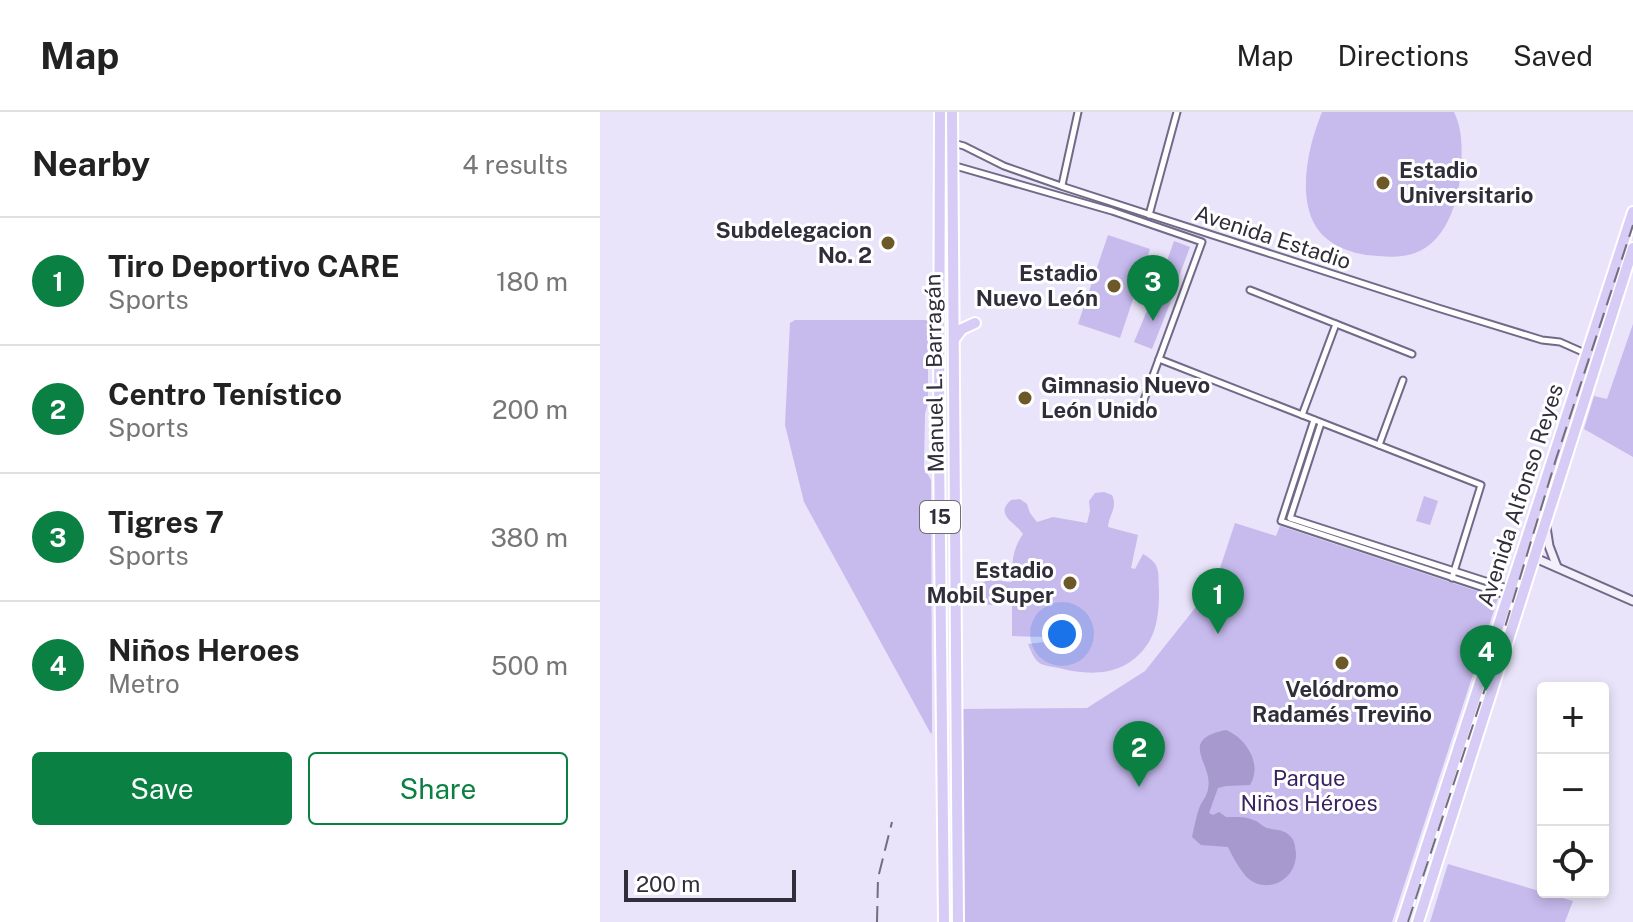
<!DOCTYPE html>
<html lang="en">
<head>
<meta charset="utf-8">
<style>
	:root { --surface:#fff; --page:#f6f6f6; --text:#222; --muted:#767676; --line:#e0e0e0; --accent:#0b8043 }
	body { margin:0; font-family:"Public Sans",sans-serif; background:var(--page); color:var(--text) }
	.controls { position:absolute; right:24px; bottom:24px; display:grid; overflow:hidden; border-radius:8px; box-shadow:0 4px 12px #0003 }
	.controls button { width:72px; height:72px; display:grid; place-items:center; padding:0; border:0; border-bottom:2px solid var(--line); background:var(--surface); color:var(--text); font:40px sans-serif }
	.scale { position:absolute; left:24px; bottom:20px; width:172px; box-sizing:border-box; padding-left:8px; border:4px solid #312e3b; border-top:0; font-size:22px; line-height:28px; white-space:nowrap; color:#312e3b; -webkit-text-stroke:6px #fff; paint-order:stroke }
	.you { position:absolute; left:462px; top:522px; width:28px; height:28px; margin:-20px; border:6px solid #fff; border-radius:50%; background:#1a73e8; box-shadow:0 0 0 12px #1a73e833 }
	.badge { display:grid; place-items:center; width:52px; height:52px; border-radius:50%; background:var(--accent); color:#fff; font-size:26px; font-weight:700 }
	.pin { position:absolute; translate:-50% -66px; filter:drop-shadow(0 2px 4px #0008) }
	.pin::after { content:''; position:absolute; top:42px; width:28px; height:24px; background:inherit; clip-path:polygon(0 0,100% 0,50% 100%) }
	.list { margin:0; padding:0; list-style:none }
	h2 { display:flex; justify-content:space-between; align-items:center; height:104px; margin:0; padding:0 32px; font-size:34px }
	h2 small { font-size:26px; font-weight:400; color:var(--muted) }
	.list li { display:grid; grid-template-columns:52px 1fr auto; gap:24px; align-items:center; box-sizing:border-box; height:128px; padding:0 32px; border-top:2px solid var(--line) }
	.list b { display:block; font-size:30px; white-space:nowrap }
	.list p { margin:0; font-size:26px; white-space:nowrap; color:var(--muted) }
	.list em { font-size:26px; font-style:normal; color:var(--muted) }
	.actions { display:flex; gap:16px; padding:24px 32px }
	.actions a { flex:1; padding:18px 0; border:2px solid var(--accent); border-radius:8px; text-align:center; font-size:28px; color:var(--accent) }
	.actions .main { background:var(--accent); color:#fff }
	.icon { flex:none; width:44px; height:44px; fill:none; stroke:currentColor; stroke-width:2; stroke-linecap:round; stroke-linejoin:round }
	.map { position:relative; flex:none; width:1033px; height:810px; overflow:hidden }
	header { display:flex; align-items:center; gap:48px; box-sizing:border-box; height:112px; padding:0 40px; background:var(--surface); border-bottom:2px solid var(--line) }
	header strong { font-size:38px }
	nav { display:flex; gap:44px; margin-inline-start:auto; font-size:28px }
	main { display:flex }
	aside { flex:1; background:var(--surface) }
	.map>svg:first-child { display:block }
</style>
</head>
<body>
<header>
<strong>Map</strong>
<nav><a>Map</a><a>Directions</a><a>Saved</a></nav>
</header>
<main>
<aside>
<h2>Nearby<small>4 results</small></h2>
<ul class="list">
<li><span class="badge">1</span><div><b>Tiro Deportivo CARE</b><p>Sports</p></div><em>180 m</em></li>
<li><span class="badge">2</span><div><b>Centro Tenístico</b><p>Sports</p></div><em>200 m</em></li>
<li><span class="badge">3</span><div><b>Tigres 7</b><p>Sports</p></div><em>380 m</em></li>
<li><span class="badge">4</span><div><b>Niños Heroes</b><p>Metro</p></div><em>500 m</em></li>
</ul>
<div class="actions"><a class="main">Save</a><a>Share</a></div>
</aside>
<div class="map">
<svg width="1033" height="810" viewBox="0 0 1033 810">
	<rect width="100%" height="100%" fill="#e9e4fa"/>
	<g fill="#c7baed">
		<path d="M722 0H854C864 20 862 45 860 66 857 94 844 131 815 141 799 147 782 144 766 143 747 140 725 131 715 113 697 81 709 32 722 0Z"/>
		<path d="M508 123 550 137 520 226 478 212Z"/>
		<path d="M574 129 590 135 572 183 557 177Z"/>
		<path d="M554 182 571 189 552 237 534 230Z"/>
		<path d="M195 208H328V290L325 302 324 356 331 368 332 620 331 622 204 390 185 313 190 211Z"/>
		<path d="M1033 212V345L984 317 994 284 1007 287Z"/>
		<path d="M504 380 512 383C518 396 509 402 508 415L538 423 531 456 535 457 543 442C561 452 558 459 559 478 559 498 558 520 544 537 522 564 490 564 459 556 454 555 446 554 441 552 434 548 431 539 428 532L444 530V525L412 524V489C404 490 398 493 392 493 379 493 374 474 386 469 393 465 404 471 412 470 412 451 412 438 423 422 415 410 394 403 411 388L420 387 427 392 430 401 437 410 453 405 487 411 490 399 489 389 495 381Z"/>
		<path d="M824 384 838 389 830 413 816 409Z"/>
		<path d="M635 411 676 424 680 414 898 486 792 810H363L362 597 487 596 545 559 615 471Z"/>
		<path d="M848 752 973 789 965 810H830Z"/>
	</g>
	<path fill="#a798ce" d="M626 618C646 626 663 652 650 673L626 674 618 676 609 701 613 703 619 700 626 705C637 705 646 704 656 709 661 712 662 714 667 716 674 718 684 717 690 724 695 728 695 735 696 741 697 770 662 785 644 762 638 754 632 744 628 735L601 733 592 725C594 716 597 701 600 694 603 688 607 684 608 677 614 652 576 628 626 618Z"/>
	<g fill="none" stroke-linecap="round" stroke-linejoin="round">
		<defs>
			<g id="street">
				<path d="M353 31 364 34 404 54 461 74 838 196 942 228 960 230 987 242"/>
				<path d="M352 53 512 99 602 130 541 296"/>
				<path d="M462 73 478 0"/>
				<path d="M549 103 577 0"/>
				<path d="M650 178 812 242"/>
				<path d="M559 247 881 373 852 466"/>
				<path d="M702 303 736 212"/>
				<path d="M714 308 681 409 908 484"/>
				<path d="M721 311 690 406 910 477"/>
				<path d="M779 333 803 268"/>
			</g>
			<g id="secondary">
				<path d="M946 415 949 434 957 455"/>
				<path d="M933 445 1033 489"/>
			</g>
			<g id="highway">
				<path d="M340 0 339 336 344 810"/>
				<path d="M352 0 358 810"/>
				<path d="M355 226 362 217 375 211"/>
				<path d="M802 810 1033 100"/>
				<path d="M818 810 1033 136"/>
			</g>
		</defs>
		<use href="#street" stroke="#716988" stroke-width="9"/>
		<use href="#secondary" stroke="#716988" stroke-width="11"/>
		<use href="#highway" stroke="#fff" stroke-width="14"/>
		<use href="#street" stroke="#fff" stroke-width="5"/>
		<use href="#secondary" stroke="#f3f0fc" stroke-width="7"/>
		<use href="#highway" stroke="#d6ccf6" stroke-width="10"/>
		<g stroke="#716e7e" stroke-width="2" stroke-dasharray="16 8" stroke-linecap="butt">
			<path d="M277 810 278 766 292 710"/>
			<path d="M808 810 902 525 956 347 1033 113"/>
		</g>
	</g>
	<g fill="#6d5827" stroke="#fff" stroke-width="3">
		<circle cx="783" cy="71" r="8"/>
		<circle cx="288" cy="131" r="8"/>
		<circle cx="514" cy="174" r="8"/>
		<circle cx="425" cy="286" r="8"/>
		<circle cx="470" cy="471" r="8"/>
		<circle cx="742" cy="551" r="8"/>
	</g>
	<g text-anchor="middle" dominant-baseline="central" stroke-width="6" stroke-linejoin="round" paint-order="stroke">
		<rect fill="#fff" stroke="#6f6d76" stroke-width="2" x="320" y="389" width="40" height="32" rx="6"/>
		<g font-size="20" font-weight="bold" fill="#312e3b">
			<text x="340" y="405">15</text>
		</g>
		<g font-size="22" font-weight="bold" fill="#312e3b" stroke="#fff" text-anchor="end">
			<text x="799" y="58" text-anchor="start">Estadio<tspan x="799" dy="25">Universitario</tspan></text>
			<text x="272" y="118">Subdelegacion<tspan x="272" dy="25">No. 2</tspan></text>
			<text x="498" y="161">Estadio<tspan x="498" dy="25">Nuevo León</tspan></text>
			<text x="441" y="273" text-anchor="start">Gimnasio Nuevo<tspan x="441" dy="25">León Unido</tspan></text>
			<text x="454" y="458">Estadio<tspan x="454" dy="25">Mobil Super</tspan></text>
			<text x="742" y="577" text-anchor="middle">Velódromo<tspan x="742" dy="25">Radamés Treviño</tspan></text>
		</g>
		<g font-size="22" fill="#312e3b" stroke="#fff">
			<text transform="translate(673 125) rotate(18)">Avenida Estadio</text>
			<text transform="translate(334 261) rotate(-91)">Manuel L. Barragán</text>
			<text transform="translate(920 383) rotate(-72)">Avenida Alfonso Reyes</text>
		</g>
		<g font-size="22" fill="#392262" stroke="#fff">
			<text x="709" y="666">Parque<tspan x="709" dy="25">Niños Héroes</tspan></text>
		</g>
	</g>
</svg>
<div class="controls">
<button>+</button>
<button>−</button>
<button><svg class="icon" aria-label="locate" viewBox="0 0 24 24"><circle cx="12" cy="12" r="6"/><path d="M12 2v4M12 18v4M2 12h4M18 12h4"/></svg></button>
</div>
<div class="scale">200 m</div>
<div class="you"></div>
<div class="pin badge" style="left:618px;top:522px">1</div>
<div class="pin badge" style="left:539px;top:675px">2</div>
<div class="pin badge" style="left:553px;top:209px">3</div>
<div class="pin badge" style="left:886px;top:579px">4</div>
</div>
</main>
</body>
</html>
